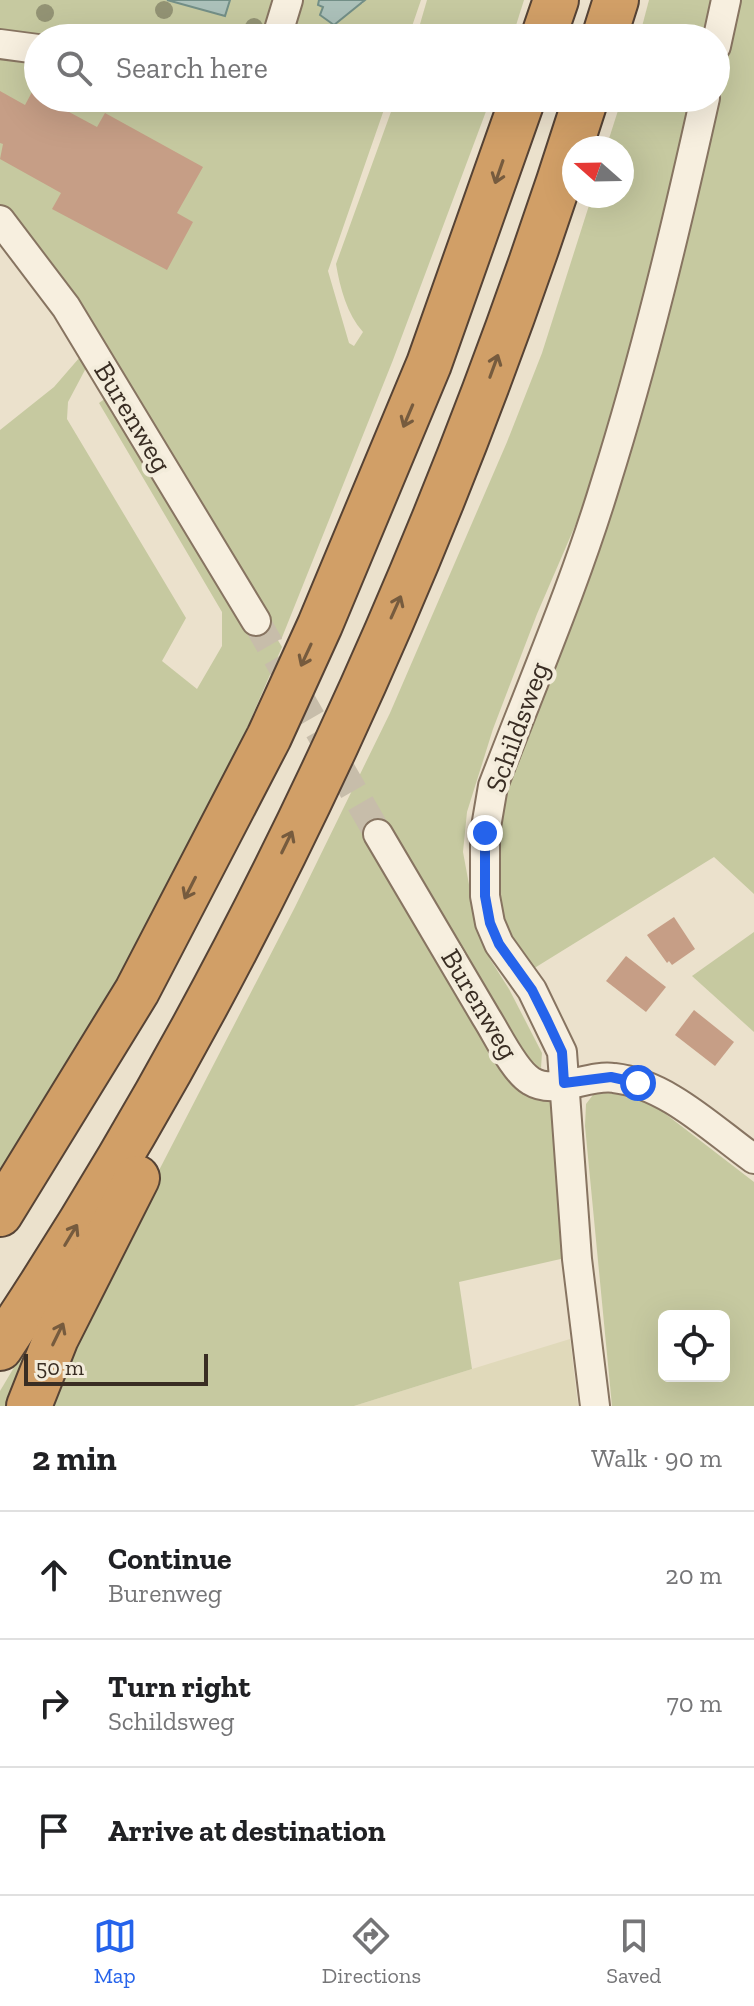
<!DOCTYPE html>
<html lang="en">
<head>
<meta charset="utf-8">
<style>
	:root { --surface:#fff; --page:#f2f2f2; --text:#202124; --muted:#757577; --line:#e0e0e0; --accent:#2563eb }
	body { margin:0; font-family:"Zilla Slab",serif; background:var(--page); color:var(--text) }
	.controls { position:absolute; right:24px; bottom:24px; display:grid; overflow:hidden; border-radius:12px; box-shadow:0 8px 32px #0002 }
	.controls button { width:72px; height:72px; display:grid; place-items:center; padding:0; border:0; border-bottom:2px solid var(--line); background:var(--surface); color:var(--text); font:40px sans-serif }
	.compass { position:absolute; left:562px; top:136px; width:72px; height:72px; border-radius:50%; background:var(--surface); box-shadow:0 8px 32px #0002; rotate:290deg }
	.scale { position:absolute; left:24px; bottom:20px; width:184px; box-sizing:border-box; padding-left:8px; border:4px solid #392d23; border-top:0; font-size:22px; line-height:28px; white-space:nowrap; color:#392d23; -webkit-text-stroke:6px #f3ecdb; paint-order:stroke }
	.stop { position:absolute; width:24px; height:24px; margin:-18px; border:6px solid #2563eb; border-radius:50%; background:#fff }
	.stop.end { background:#2563eb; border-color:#fff; box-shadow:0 2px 8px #0008 }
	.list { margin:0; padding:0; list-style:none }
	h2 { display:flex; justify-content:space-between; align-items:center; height:104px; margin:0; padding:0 32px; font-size:34px }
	h2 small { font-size:26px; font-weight:400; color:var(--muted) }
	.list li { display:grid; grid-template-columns:52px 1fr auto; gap:24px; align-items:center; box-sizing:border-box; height:128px; padding:0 32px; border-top:2px solid var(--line) }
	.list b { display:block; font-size:30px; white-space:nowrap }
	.list p { margin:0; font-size:26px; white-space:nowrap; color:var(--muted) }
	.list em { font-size:26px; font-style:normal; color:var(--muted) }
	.icon { flex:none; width:44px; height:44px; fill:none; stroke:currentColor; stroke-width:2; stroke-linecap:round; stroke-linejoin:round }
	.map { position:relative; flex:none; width:754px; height:1406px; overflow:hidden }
	.search { position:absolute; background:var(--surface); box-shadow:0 8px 32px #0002; left:24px; right:24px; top:24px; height:88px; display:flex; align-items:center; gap:20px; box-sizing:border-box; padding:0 28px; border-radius:44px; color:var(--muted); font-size:30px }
	.sheet { height:488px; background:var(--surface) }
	nav { display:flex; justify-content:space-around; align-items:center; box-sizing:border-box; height:112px; border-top:2px solid var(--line); background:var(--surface); font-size:22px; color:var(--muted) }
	nav a { display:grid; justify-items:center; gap:4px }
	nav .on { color:var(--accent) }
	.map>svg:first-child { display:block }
</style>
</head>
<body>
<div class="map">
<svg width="754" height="1406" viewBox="0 0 754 1406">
	<rect width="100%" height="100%" fill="#ebe1cc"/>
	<path fill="#e0d9ba" d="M570 1339 578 1406H354L472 1369Z"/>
	<g fill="#c6c9a0" fill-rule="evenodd">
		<path d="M0 0H166L225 16 230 0H275L266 24 252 38H38L0 32Z"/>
		<path d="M300 0H319L318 5 362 4 365 0H421L408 38H287Z"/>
		<path d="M427 0H524L512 38H416Z"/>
		<path d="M649 0H714L705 38H639Z"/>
		<path d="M737 0H754V894L714 857 528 972 500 919 494 824 716 93Z"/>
		<path d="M0 56 38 62V98H388L328 271 349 343 354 346 363 332C347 314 340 288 336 264L396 98H491L393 360 281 640 271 629 282 647 234 758 58 1092 0 1183V430L54 387 80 357 86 368 68 402 67 419 186 618 162 661 197 689 222 646V612L99 403 106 398 0 213Z"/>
		<path d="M622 98H692L645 293 594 482 537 614 493 729 467 812 463 852 477 928 490 959 509 989 542 1053 541 1068 532 1064 507 1030 553 1105 565 1258 459 1282 472 1369 354 1406H49L123 1240 295 907 390 713 507 442 542 353 592 196H622V148H606Z"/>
		<path d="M754 932V1032L692 976Z"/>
		<path d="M596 1091 632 1094 650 1102 754 1182V1406H612L585 1126 586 1104ZM664 1316H724V1376H664Z"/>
		<path d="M100 1223 18 1406H0V1391Z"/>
	</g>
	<g fill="#acc1ba" stroke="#738f87" stroke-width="2">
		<path d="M167 0H230L225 16Z"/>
		<path d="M319 0H365L334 25 320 15 323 7 318 5Z"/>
	</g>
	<g fill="#c69e86">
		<path d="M0 91 25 105 32 92 38 98H43L97 127 105 113 203 167 177 213 193 222 167 270 52 209 61 193 0 159 3 144 0 143Z"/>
		<path d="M674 917 695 949 672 965 669 961 667 963 647 935Z"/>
		<path d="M626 956 666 987 646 1012 606 981Z"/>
		<path d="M694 1010 734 1042 715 1066 675 1035Z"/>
	</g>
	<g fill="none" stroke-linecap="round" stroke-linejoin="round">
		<path stroke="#c7bdaa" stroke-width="28" stroke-dasharray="28 14" stroke-linecap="butt" d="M256 621 378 834"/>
		<defs>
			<g id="street">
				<path d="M273 38 278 33 288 0"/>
				<path d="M0 44 38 49"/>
				<path d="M716 46 726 0"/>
				<path d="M0 220 66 307 256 621"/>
				<path d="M378 834C414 895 450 956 486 1017 497 1034 514 1071 531 1081 555 1096 588 1074 614 1078 667 1084 712 1129 754 1159"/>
				<path d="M595 1406 577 1259 562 1052 532 990 499 944 490 923 485 896V833L493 786C531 686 574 587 605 485 645 358 676 228 705 98"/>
			</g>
			<g id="highway">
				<path d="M543 38 556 0"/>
				<path d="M604 38 616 0"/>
				<path d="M0 1214 137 991 269 737 320 625 429 364 523 98"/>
				<path d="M0 1348C253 969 449 532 586 98"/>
				<path d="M29 1406 56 1338 137 1178"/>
			</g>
		</defs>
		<use href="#street" stroke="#877461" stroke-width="32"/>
		<use href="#highway" stroke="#564335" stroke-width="48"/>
		<use href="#street" stroke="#f7efdf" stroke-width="28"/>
		<use href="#highway" stroke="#d19f67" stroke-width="44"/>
	</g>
	<g fill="#939374">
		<circle cx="164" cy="10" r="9"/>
		<circle cx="45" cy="13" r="9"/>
		<circle cx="254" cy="27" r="9"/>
	</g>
	<defs><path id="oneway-shaft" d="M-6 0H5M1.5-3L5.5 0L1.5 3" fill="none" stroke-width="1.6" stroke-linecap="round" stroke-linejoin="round" transform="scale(2)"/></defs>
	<g stroke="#765b3e">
		<use href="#oneway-shaft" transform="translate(499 172) rotate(109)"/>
		<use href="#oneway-shaft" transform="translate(494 366) rotate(-70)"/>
		<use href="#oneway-shaft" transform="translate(408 416) rotate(113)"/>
		<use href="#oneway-shaft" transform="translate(396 607) rotate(-66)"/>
		<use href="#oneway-shaft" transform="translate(306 655) rotate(115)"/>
		<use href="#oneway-shaft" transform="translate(287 842) rotate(-64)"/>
		<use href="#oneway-shaft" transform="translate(190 888) rotate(117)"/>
		<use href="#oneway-shaft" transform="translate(71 1235) rotate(-59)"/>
		<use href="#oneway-shaft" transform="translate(58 1334) rotate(-64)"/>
	</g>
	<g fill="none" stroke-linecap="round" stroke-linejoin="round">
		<path stroke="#2563eb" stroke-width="10" d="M485 833V896L490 923 499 944 532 990 547 1020 562 1052 564 1083 611 1077 638 1083"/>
	</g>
	<g text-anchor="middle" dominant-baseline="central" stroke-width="8" stroke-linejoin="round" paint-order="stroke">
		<g font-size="28" fill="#392d23" stroke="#f3ecdb">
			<text transform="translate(133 417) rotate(59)">Burenweg</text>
			<text transform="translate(517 727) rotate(-70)">Schildsweg</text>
			<text transform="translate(480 1004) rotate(59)">Burenweg</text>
		</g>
	</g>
</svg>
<div class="controls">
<button><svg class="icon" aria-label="locate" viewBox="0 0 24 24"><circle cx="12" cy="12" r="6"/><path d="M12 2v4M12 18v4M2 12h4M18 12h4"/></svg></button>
</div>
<svg class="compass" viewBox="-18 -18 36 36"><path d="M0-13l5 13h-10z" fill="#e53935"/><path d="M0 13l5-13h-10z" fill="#757577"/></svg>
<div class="scale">50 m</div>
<div class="stop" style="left:638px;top:1083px"></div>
<div class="stop end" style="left:485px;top:833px"></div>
<div class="search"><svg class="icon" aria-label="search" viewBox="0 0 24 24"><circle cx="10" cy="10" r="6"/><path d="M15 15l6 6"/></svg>Search here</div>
</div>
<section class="sheet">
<h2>2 min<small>Walk · 90 m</small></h2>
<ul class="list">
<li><svg class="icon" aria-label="ahead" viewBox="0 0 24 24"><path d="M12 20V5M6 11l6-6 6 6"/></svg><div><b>Continue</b><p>Burenweg</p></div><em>20 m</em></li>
<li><svg class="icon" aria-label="right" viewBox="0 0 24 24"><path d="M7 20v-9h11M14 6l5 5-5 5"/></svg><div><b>Turn right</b><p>Schildsweg</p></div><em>70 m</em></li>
<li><svg class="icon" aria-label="arrive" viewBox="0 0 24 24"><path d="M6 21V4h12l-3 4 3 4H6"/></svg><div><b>Arrive at destination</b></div></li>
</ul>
</section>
<nav>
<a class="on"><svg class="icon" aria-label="map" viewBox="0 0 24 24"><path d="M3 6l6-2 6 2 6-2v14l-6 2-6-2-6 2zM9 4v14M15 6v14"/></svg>Map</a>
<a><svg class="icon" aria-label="directions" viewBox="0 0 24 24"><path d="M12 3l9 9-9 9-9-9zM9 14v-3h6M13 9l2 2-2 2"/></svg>Directions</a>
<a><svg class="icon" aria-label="saved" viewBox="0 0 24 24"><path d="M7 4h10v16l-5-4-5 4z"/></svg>Saved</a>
</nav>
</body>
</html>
